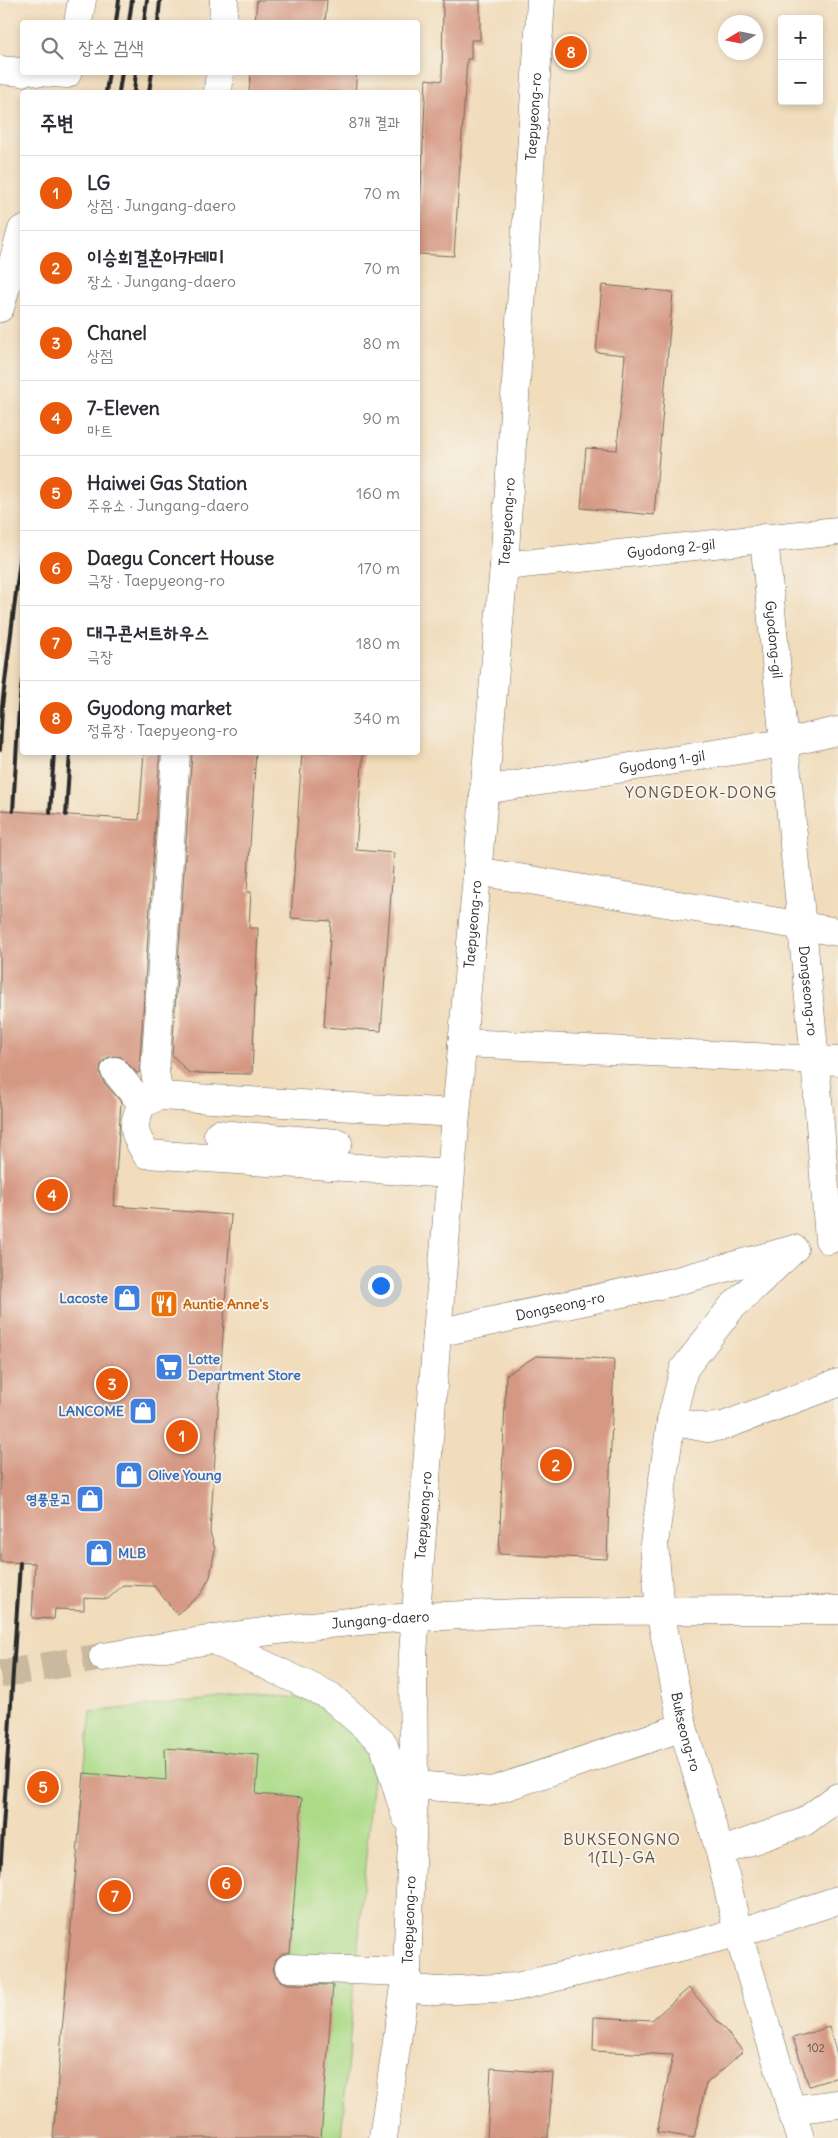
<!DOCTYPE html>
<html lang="ko">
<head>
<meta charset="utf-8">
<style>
	:root { --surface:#fff; --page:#f2f2f3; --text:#2b2b33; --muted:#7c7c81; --line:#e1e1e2; --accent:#ea580c }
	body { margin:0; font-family:Delius,"Poor Story",sans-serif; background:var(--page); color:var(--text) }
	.controls { position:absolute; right:15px; top:15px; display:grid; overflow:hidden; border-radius:5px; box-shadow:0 2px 8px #0003 }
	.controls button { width:45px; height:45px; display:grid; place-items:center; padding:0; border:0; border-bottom:1px solid var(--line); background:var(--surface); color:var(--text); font:25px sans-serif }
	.compass { position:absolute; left:718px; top:15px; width:45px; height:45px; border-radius:50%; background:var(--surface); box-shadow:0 2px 8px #0003; rotate:260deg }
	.you { position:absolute; left:380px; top:1285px; width:18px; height:18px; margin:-12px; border:4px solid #fff; border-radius:50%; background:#1a73e8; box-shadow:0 0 0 8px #1a73e833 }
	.badge { display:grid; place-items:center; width:32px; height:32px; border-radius:50%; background:var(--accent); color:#fff; font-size:16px; font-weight:700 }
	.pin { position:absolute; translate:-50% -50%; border:2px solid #fff; box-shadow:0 1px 5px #0006 }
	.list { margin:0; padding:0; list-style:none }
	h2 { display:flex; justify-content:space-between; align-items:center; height:65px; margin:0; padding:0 20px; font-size:21px }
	h2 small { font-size:16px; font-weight:400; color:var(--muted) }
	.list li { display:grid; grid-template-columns:32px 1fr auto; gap:15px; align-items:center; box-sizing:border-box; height:75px; padding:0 20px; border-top:1px solid var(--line) }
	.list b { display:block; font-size:19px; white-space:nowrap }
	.list p { margin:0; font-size:16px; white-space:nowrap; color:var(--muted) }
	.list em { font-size:16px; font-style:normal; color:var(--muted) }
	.icon { flex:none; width:28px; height:28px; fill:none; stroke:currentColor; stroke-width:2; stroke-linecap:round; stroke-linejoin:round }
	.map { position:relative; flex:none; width:838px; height:2138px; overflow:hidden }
	.search { position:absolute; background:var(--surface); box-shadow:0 2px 8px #0003; left:20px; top:20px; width:400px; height:55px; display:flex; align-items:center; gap:12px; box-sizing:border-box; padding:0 18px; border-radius:5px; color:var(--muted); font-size:19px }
	.panel { position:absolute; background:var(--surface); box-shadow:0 2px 8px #0003; left:20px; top:90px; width:400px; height:665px; border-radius:5px }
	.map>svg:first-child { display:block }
</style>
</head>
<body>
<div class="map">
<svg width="838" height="2138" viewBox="0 0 838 2138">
	<rect width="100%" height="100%" fill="#f7f3e8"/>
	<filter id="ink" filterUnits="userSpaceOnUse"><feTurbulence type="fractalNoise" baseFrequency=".02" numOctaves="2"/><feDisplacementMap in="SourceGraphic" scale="10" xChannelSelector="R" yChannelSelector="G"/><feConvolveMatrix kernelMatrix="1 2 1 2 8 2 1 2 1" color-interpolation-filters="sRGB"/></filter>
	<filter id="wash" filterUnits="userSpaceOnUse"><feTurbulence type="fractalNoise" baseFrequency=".0096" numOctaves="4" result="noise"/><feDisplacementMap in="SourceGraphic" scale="20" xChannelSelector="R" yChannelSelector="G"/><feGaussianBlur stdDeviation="1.12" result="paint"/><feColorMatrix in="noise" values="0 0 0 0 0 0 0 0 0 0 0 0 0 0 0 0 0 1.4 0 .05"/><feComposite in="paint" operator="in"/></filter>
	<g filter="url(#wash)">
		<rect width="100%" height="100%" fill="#f1dcbb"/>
		<path fill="#acdb88" stroke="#6c835a" d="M249 1695C287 1696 329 1696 355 1729 363 1738 368 1763 373 1776L341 2138H53L84 1773 91 1712Z"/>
		<g id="blocks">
			<g fill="#d59883">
				<path d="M257 0H327L325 22H255Z"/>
				<path d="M443 0H480V40H471V59H467L454 256 418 254 426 79 442 81Z"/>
				<path d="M251 72H357L355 92H249Z"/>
				<path d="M602 285 673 292 654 515 581 508 586 448 617 450 625 355 596 352Z"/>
				<path d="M144 752H160L139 1073H137L121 1057 113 1056 105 1059 101 1065 100 1073 103 1081 121 1102 114 1206 231 1215 210 1532 215 1549 210 1577 201 1594 177 1614 154 1586 123 1585 108 1599 84 1598V1610L55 1609 54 1619 32 1618 35 1563 0 1562V810L139 820Z"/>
				<path d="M192 752H256L247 892H251L249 928H258L252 1074 189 1073 172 1055Z"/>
				<path d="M302 752H363L356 850 394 853 381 1031 324 1027 331 921 291 918Z"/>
				<path d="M536 1356 614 1359 607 1559 499 1554 506 1375Z"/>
				<path d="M165 1748 259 1755 256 1794 302 1798 290 1952 282 1954 276 1959 273 1968 275 1975 280 1981 288 1984 333 1985 321 2138H53L84 1773 166 1780Z"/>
				<path d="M689 1988 743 2051 706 2084 694 2138 657 2132 673 2055 593 2051 594 2017 652 2020Z"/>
				<path d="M829 2027 838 2058V2077L809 2086 793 2038Z"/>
				<path d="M491 2068 553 2073 548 2138H487Z"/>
			</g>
		</g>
	</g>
	<g filter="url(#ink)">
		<use href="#blocks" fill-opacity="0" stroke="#70695d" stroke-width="1"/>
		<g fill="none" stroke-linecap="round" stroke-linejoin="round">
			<path stroke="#c9b99e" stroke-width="28" stroke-dasharray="28 14" stroke-linecap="butt" d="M0 1674 103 1657"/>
			<defs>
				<g id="minor">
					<path d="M78 22 82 0"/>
					<path d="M223 22 224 0"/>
					<path d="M0 70 22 72"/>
					<path d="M39 72 67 74"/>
					<path d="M218 92 220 72"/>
					<path d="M0 308 22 230"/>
					<path id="s1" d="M764 538 815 1060 829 1240"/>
					<path id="s2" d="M504 566 838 531"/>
					<path id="s3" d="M484 790 784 743 838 731"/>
					<path d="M477 871 838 932"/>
					<path d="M462 1043 838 1061"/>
					<path d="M115 1071 142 1104"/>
					<path d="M159 1096 155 1072 176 752"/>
					<path d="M218 1134 338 1143"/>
					<path d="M450 1174 146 1154C133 1131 131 1128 142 1104L159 1096 456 1113"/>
					<path id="s4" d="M794 1249 731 1308 684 1369 671 1421 654 1544 660 1611 683 1727 720 1852 738 1933 800 2138"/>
					<path id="s5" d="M437 1333 673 1282 791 1250"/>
					<path d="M671 1421 707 1428 723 1426 838 1383"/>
					<path d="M414 1785 492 1791 683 1727"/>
					<path d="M720 1852 804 1822 838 1797"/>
					<path d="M289 1968 407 1972"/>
					<path d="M405 1988 436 1991 516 1987 738 1933 838 1900"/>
					<path d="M791 2110 838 2104"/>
				</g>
				<g id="major">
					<path d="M211 1639 330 1696 383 1743 406 1817"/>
					<path id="s6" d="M103 1657C207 1640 313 1622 418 1617 558 1610 698 1610 838 1610"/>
					<path id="s7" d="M383 2138 407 1972 414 1785 413 1654 437 1333 504 566 541 0"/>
				</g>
			</defs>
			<use href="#minor" stroke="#70695d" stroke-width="29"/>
			<use href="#major" stroke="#70695d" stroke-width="29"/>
			<use href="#minor" stroke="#fff" stroke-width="28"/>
			<use href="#major" stroke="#fff" stroke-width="28"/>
			<g stroke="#2b2b2b" stroke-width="4">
				<path d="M116 22 119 0"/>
				<path d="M129 22 132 0"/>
				<path d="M144 22 147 0"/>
				<path d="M158 22 160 0"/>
				<path d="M106 92 109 72"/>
				<path d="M119 92 122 72"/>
				<path d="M134 92 136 72"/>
				<path d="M149 92 152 72"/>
				<path d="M0 750 2 706 22 544"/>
				<path d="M13 811 19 708 22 681"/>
				<path d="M50 813 54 752"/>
				<path d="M66 815 70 752"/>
				<path d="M0 1875 20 1563"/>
			</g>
		</g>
	</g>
	<defs>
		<symbol id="shop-square" viewBox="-11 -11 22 22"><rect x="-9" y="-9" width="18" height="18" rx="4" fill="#3f7fe0" stroke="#f7f3e8"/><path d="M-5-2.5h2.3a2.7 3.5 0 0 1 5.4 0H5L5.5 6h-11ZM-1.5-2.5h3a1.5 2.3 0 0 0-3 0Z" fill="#fff"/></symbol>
		<symbol id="restaurant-square" viewBox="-11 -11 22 22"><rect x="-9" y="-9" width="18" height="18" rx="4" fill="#e8710a" stroke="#f7f3e8"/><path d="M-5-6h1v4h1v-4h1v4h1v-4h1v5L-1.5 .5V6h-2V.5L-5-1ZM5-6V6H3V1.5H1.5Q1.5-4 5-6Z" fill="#fff"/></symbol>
		<symbol id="supermarket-square" viewBox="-11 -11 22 22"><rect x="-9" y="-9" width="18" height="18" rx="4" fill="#3f7fe0" stroke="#f7f3e8"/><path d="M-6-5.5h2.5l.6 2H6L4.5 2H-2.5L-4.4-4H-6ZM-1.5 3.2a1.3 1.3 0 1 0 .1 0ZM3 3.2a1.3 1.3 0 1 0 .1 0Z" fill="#fff"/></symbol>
	</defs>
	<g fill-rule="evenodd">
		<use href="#shop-square" x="111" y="1282" width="32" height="32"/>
		<use href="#restaurant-square" x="148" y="1288" width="32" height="32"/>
		<use href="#supermarket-square" x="153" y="1351" width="32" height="32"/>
		<use href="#shop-square" x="127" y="1395" width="32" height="32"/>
		<use href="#shop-square" x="113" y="1459" width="32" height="32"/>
		<use href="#shop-square" x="74" y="1483" width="32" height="32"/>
		<use href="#shop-square" x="83" y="1537" width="32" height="32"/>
	</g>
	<g text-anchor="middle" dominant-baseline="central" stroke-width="4" stroke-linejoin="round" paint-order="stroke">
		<g font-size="11" fill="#564641">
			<text x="816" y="2048">102</text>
		</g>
		<g font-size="14" fill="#2b2b2b" stroke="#f7f3e8">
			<text stroke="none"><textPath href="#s7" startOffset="2028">Taepyeong-ro</textPath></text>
			<text stroke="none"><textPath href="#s7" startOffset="1622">Taepyeong-ro</textPath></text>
			<text stroke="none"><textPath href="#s2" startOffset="168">Gyodong 2-gil</textPath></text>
			<text stroke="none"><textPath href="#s1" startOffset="102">Gyodong-gil</textPath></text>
			<text stroke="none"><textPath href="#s3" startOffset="180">Gyodong 1-gil</textPath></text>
			<text stroke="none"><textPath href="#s7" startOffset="1218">Taepyeong-ro</textPath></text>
			<text stroke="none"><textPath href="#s1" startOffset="455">Dongseong-ro</textPath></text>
			<text stroke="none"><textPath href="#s5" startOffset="126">Dongseong-ro</textPath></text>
			<text stroke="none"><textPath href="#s7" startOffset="625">Taepyeong-ro</textPath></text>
			<text stroke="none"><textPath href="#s6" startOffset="280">Jungang-daero</textPath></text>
			<text stroke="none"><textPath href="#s4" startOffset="532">Bukseong-ro</textPath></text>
			<text stroke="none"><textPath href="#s7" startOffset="220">Taepyeong-ro</textPath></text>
		</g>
		<g font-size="14" font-weight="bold" fill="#366cbe" stroke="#f7f3e8" text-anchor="end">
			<text x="108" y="1298">Lacoste</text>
			<text x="188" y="1359" text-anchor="start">Lotte<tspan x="188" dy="16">Department Store</tspan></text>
			<text x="124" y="1411">LANCOME</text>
			<text x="148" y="1475" text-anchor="start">Olive Young</text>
			<text x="71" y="1499">영풍문고</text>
			<text x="118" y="1553" text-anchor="start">MLB</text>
		</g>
		<g font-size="14" font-weight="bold" fill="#c56008" stroke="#f7f3e8" text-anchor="start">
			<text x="183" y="1304">Auntie Anne's</text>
		</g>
		<g font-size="16" letter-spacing="1" fill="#66514a" stroke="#f7f3e8">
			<text x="701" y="792">YONGDEOK-DONG</text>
			<text x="622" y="1839">BUKSEONGNO<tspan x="622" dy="18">1(IL)-GA</tspan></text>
		</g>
	</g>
</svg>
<div class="controls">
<button>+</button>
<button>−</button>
</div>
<svg class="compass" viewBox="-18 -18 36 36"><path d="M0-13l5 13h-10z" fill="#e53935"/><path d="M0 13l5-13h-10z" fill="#7c7c81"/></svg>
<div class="you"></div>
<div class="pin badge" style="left:182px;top:1436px">1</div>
<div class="pin badge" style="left:556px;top:1465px">2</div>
<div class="pin badge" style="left:112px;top:1384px">3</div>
<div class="pin badge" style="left:52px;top:1195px">4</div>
<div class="pin badge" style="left:43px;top:1787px">5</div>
<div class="pin badge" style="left:226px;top:1883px">6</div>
<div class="pin badge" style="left:115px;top:1896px">7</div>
<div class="pin badge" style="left:571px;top:52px">8</div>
<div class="search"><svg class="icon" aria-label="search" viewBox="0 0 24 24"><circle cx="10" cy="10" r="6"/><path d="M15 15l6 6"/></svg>장소 검색</div>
<section class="panel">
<h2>주변<small>8개 결과</small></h2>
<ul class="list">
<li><span class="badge">1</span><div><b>LG</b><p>상점 · Jungang-daero</p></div><em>70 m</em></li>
<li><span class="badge">2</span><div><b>이승희결혼아카데미</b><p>장소 · Jungang-daero</p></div><em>70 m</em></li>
<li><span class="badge">3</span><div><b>Chanel</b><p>상점</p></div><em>80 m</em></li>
<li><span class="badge">4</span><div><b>7-Eleven</b><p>마트</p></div><em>90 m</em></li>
<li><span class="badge">5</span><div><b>Haiwei Gas Station</b><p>주유소 · Jungang-daero</p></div><em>160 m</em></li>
<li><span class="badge">6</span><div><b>Daegu Concert House</b><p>극장 · Taepyeong-ro</p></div><em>170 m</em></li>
<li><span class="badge">7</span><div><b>대구콘서트하우스</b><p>극장</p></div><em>180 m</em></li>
<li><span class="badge">8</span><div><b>Gyodong market</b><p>정류장 · Taepyeong-ro</p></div><em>340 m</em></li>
</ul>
</section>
</div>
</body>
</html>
